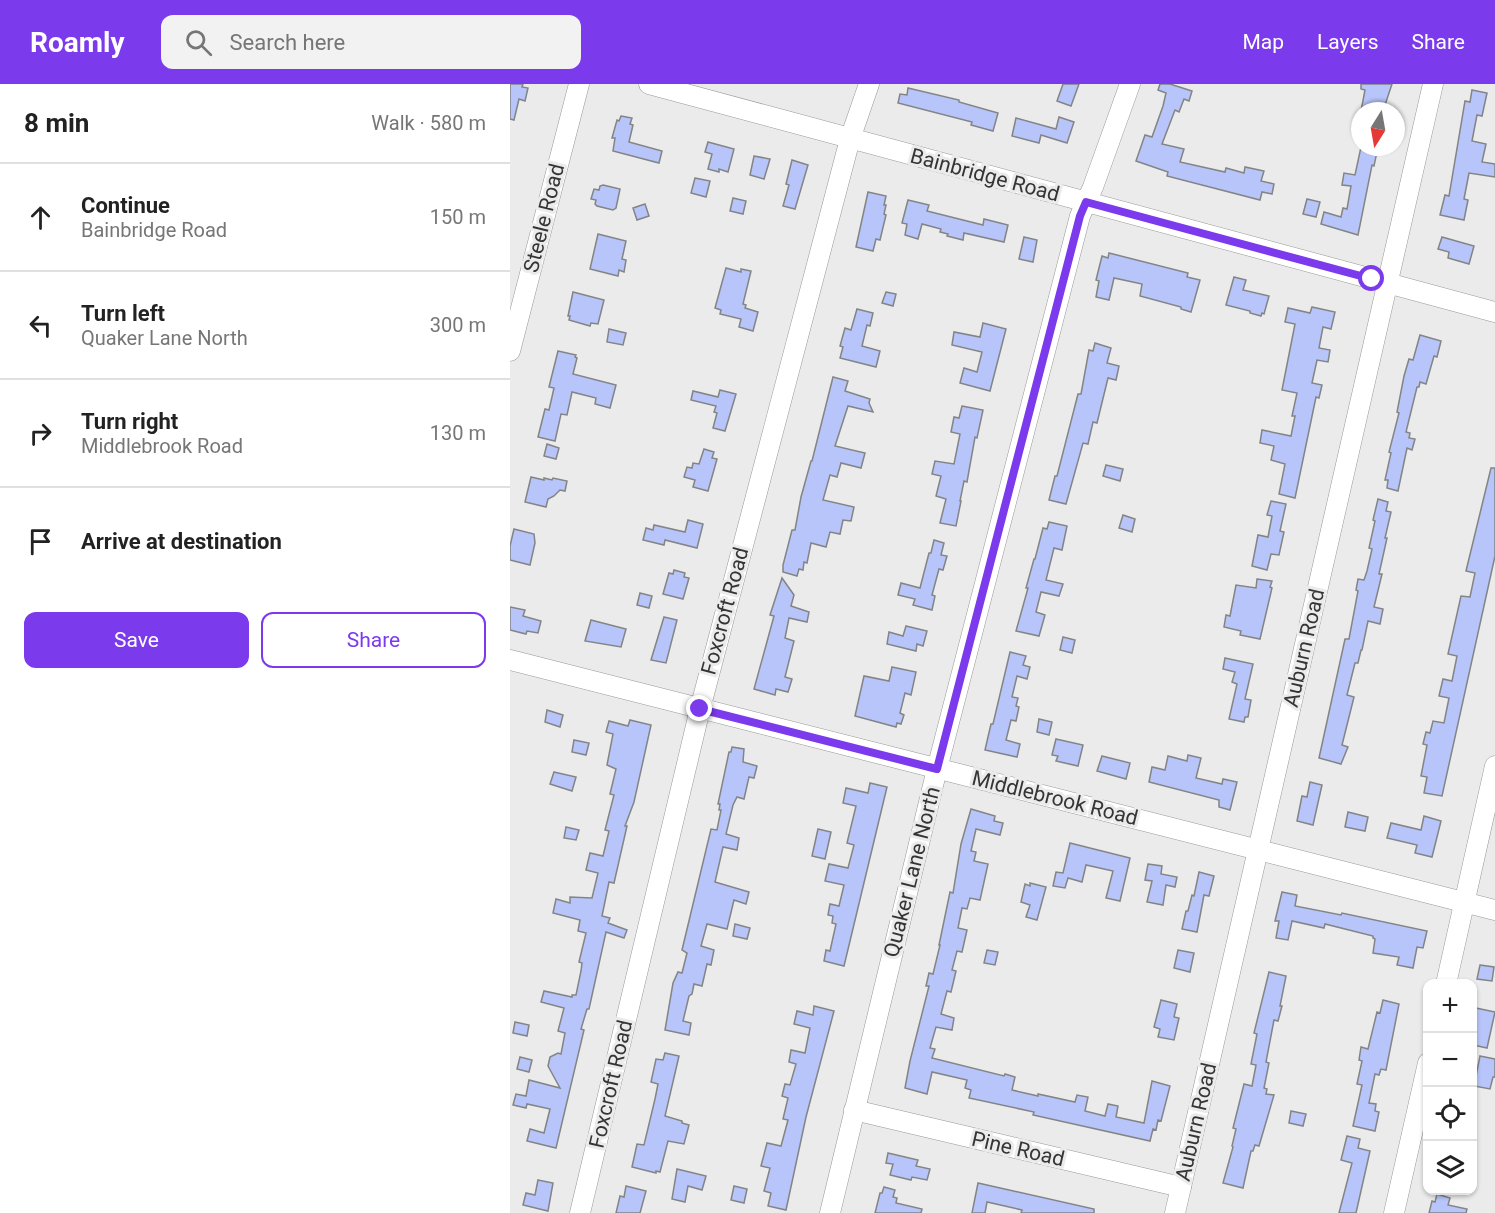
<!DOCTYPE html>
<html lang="en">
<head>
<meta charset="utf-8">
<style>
	:root { --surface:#fff; --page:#f2f2f2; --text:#222; --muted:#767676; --line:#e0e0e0; --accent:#7c3aed }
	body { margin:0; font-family:Roboto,sans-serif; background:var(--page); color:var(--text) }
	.controls { position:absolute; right:18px; bottom:18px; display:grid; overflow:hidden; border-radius:12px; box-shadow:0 2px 4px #0004 }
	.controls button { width:54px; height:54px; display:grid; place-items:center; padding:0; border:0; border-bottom:2px solid var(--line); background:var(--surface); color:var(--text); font:30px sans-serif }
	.compass { position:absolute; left:841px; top:18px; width:54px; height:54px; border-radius:50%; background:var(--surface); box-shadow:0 2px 4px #0004; rotate:191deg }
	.stop { position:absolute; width:18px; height:18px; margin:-14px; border:4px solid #7c3aed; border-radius:50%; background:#fff }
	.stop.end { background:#7c3aed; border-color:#fff; box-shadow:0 2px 6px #0008 }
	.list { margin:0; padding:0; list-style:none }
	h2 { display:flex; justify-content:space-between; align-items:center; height:78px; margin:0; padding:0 24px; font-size:26px }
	h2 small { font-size:20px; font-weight:400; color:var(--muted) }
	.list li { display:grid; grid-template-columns:39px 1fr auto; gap:18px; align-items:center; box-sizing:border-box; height:108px; padding:0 24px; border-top:2px solid var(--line) }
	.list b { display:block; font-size:22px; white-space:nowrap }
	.list p { margin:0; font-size:20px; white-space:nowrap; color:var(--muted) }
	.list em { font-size:20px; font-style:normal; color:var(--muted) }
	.actions { display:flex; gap:12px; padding:18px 24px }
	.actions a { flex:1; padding:14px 0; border:2px solid var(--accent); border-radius:12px; text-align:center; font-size:21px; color:var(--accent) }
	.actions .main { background:var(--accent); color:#fff }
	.icon { flex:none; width:33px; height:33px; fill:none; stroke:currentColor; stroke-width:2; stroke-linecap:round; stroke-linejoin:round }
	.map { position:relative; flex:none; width:985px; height:1129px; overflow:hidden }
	header { display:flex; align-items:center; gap:36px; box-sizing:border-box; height:84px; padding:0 30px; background:var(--accent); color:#fff }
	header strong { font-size:28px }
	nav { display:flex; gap:33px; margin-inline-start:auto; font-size:21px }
	.search { width:420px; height:54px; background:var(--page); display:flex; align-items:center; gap:15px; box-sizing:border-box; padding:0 21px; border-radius:12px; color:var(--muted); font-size:22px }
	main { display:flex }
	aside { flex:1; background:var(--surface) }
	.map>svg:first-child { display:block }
</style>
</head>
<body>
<header>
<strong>Roamly</strong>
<div class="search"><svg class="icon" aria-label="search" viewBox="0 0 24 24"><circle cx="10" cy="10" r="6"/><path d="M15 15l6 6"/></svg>Search here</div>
<nav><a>Map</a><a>Layers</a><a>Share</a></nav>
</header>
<main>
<aside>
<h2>8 min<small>Walk · 580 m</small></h2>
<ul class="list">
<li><svg class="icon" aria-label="ahead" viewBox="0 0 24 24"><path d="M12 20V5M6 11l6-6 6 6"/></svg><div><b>Continue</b><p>Bainbridge Road</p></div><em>150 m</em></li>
<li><svg class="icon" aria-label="left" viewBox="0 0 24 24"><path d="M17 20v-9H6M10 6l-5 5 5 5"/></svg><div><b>Turn left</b><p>Quaker Lane North</p></div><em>300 m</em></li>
<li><svg class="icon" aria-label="right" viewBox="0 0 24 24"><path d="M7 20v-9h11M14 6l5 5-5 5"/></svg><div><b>Turn right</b><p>Middlebrook Road</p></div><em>130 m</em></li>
<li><svg class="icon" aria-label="arrive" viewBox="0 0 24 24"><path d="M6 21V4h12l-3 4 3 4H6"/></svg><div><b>Arrive at destination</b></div></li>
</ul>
<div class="actions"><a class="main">Save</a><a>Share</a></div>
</aside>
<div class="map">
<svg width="985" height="1129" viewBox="0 0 985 1129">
	<rect width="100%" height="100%" fill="#ebebec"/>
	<g fill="#b7c5fa" stroke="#838485" stroke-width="1.5">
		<path d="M0 0H13L12 3 18 4 15 17 9 15 4 36 0 35Z"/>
		<path d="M553 0H569L561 22 547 17Z"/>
		<path d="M650 0H660L682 7 679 17 674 15 669 28 665 26 652 60 674 65 670 78 715 88 716 84 734 89 735 83 754 87 751 97 764 100 762 110 752 108 750 116 657 92 658 88 626 77 635 51 642 53 653 22 656 9 648 6Z"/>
		<path d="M851 0H882L873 27H851L855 6 851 5Z"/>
		<path d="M398 4 449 16V18L488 29 483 47 461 41 462 38 388 19 390 10 397 11Z"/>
		<path d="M962 6 977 9 972 32 967 31 962 57 976 60 972 78 985 80V93L959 89 954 115 958 116 954 136 930 131 935 111 939 112 955 17 960 18Z"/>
		<path d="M111 32 122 34 120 40 123 41 119 58 152 67 149 79 103 67 105 54H102L107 36 109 37Z"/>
		<path d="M549 33 564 38 557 59 531 51 529 59 502 52 506 34 546 45Z"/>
		<path d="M198 58 224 65 218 88 209 85V88L198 85 202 70 195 68Z"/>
		<path d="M851 63H868L864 82 862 81 848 151 811 140 814 128 831 133 833 124 837 125 841 102 832 101 834 89 845 91Z"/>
		<path d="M244 72 260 75 254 95 240 91Z"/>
		<path d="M282 76 298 81 285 125 273 122 279 101 276 100Z"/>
		<path d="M185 94 200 97 196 113 181 109Z"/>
		<path d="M93 101 110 105 106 124 103 126 87 122 85 120 86 116 81 115 84 105 89 106 90 102Z"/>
		<path d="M358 108 376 112 374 121H376L374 130 376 131 370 156 366 155 363 167 346 163Z"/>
		<path d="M223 114 236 117 233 130 220 127Z"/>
		<path d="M797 115 810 118 806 133 793 130Z"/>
		<path d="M398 116 419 121 417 127 473 141 474 135 498 141 494 158 454 149 453 156 437 152 438 150 430 148 431 145 412 140 408 155 395 151 397 140 392 139Z"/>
		<path d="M135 120 139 132 127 136 123 124Z"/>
		<path d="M88 150 116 157 112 175 116 176 114 188 109 186 108 192 80 185Z"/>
		<path d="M514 153 527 156 523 178 509 175Z"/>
		<path d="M932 153 964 162 959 180 938 174 939 168 928 165Z"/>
		<path d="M599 169 678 189 677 193 690 196 681 228 671 225V223L630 212 632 200 604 194 599 216 586 213 589 197 586 196 592 172 598 174Z"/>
		<path d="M216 184 231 188V185L241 187 233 220 236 221 235 224 248 228 243 247 229 243 231 235 210 230 211 226 205 224Z"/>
		<path d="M724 193 736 196 733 206 759 212 754 230 752 229 751 232 740 229V227L716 221Z"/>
		<path d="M63 208 94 216 88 240 81 239 80 242 59 236 60 232H58Z"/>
		<path d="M376 208 386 210 383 222 372 219Z"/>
		<path d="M802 223 825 228 821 245 813 243 809 264 820 266 818 278 807 276 802 299 812 301 809 314 806 313 785 414 769 410 775 380 761 376 764 362 750 359 752 346 781 352 785 332H782L787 309 772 306 785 240 775 238 778 224 800 229Z"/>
		<path d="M347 225 363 229 360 242 357 241 352 262 370 267 366 283 330 274 333 263 330 262 335 244 341 246Z"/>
		<path d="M473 239 496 245 480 307 450 299 454 284 467 288 472 268 442 261 444 248 470 253Z"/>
		<path d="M99 245 116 249 113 261 97 258Z"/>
		<path d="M910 251 931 257 927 273 924 272 916 300 910 298 909 303H907L896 348 900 349 899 354 905 355 902 366 897 364 888 407 877 404 878 396H875L881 369 879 368 889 329 887 328 894 292 899 275 903 276Z"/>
		<path d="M585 259 601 264 597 279 609 282 606 296 598 294 587 339 583 338 578 360 573 359 556 420 539 416 545 392H547L568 310H571L579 266 583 267Z"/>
		<path d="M48 267 66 271 65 273 67 274 63 290 106 301 100 324 85 320 86 314 62 308 57 331 51 330 45 357 28 353 35 325 39 326 44 304 39 303Z"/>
		<path d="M323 293 338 297 335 307 360 315 359 319 363 328 338 322 325 362 355 369 351 384 331 379 327 393 320 391 313 416 344 423 341 437 333 436 330 450 320 448 316 463 301 459 297 479 294 478 293 486 289 485 287 492 273 488V481L282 446H285L291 413 301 377H302Z"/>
		<path d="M210 306 226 310 215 347 203 344 207 329 204 328 206 322 181 316 183 307 208 313Z"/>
		<path d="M452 322 473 326 467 354 465 353 457 398 454 397 450 417H451L446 442 430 439 436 415 426 412 431 392 422 390 425 377 444 380 450 350 441 348 444 333 449 334Z"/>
		<path d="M37 360 49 364 46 375 34 372Z"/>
		<path d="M194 365 204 368 202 374 207 375 198 407 183 403 185 396 174 393 177 383 182 384 183 379 189 380Z"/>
		<path d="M596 381 613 385 610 397 593 392Z"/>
		<path d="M981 384H985V472L932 712 914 709 917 693 911 692 917 661 913 660 916 648 920 649 923 637 934 639 939 614 929 612 933 595 942 597 947 572 938 570 951 512 960 513 965 489 956 487Z"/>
		<path d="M21 393 34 396V394L42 396 43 394 57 397 55 407 50 406 44 412 38 415 36 423 15 418Z"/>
		<path d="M868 415 878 418 876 427 881 428 875 454H877L869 490H872L864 523 873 525 870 540 858 537 852 566H851L848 579H845L837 611 844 613 832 661 838 663 831 680 809 674 835 555H839L848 507 846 506 848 495 854 496 857 487 862 465 859 464 865 437 863 436Z"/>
		<path d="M761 417 776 420 770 447 774 448 769 471 761 470 757 486 742 482 748 451 758 453 762 432 757 431Z"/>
		<path d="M613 431 625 435 622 448 609 444Z"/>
		<path d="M178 436 193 440 187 464 155 456 154 461 133 456 136 444 143 446 144 441 175 448Z"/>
		<path d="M539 438 557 442 552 466 544 464 536 496 553 500 549 512 531 508 526 528 535 531 529 552 506 547 518 504H516L524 475H525L533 444 537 445Z"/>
		<path d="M4 445 24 450 25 459 20 481 0 476V462Z"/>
		<path d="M424 456 434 459 431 471 437 472 433 486 429 485 422 511 425 512 422 526 403 521 405 515 388 511 391 499 410 504 419 469H421Z"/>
		<path d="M164 486 175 489 174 493 179 494 173 515 153 510 159 489 163 490Z"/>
		<path d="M272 494 284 511 281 522 299 528 297 538 279 534 275 554 284 557 275 593 282 595 278 608 266 605 265 611 244 605 264 532 260 531Z"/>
		<path d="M747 495 762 497 760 503 762 504 750 555 730 551 731 547 714 543 716 531 720 532 726 501 746 504Z"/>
		<path d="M130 509 142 512 139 524 127 521Z"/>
		<path d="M0 523 15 526 13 532 31 537 28 549 17 547 16 550 0 546Z"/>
		<path d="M154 533 167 536 156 579 141 576Z"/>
		<path d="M81 536 116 545 111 563 75 557Z"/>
		<path d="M396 542 417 547 413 562 407 560 406 567 377 560 379 548 393 552Z"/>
		<path d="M553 553 565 556 562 569 550 566Z"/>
		<path d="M500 568 516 572 513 581 520 583 517 595 507 592 502 613 508 614 506 622 509 623 506 637 501 636 496 656 510 660 507 673 475 666 481 640H483Z"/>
		<path d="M715 574 743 580 735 615 741 616 738 633H735L734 638 719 635 727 600 722 598 725 588 713 585Z"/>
		<path d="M382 583 406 588 401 611 395 609 390 629 394 631 391 640 387 639 386 643 345 632 354 592 379 597Z"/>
		<path d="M37 626 53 631 50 643 35 638Z"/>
		<path d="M529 635 542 638 539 651 527 648Z"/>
		<path d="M120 636 141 641 124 718 115 742H117L104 799 99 798 92 832 100 834 98 839 117 846 114 854 96 848 79 925H77L71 945 74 946 46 1064 17 1057 20 1045 34 1049 40 1025 17 1020 16 1024 3 1021 6 1010 16 1012 19 996 50 1004 38 982 40 973 48 969 51 970 55 949 48 947 54 924 31 918 34 907 62 913V911H66L71 887 72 879 69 878 76 849 68 847 70 836 43 829 46 815 60 819V813L82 814 88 789 76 786 80 769 93 772 99 747 95 746 104 711 100 710 106 685 97 681 103 650 96 648 99 637 118 642Z"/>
		<path d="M546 655 573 661 568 682 546 677 548 672 542 671Z"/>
		<path d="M64 656 79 659 76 671 62 668Z"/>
		<path d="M222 663 234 665 233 678 247 682 244 694 239 693 234 715 227 713 223 721 216 750 229 754 227 766 213 763 205 798 239 808 236 820 224 816 217 845 197 840 191 862 204 866 201 881 197 880 192 902 184 900 182 910 179 912 173 937 181 939 179 951 155 946 163 899 168 888 172 889 177 869 172 866 201 745 207 746 211 726H209L210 720H208L219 668H221Z"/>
		<path d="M678 671 691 674 686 694 712 700 713 695 727 698 720 726 709 723V716L639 698 642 683 655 686 658 672 677 677Z"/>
		<path d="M592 672 620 679 616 695 587 687Z"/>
		<path d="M44 688 66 693 62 707 40 700Z"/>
		<path d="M800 698 812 701 803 741 787 737 792 712 797 713Z"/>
		<path d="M360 699 377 703 334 882 314 877 316 866 320 867 326 840 322 839 323 832 318 831 320 820 329 822 334 801 315 797 319 780 338 784 344 761 337 759 346 722 333 719 336 704 358 709Z"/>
		<path d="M461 725 485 732 484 737 493 739 490 751 466 745 461 767 466 768 464 777 478 780 470 816 460 814 457 825 452 824 448 844 457 846 452 868 447 867 442 886 446 887 441 908 437 907 431 930 444 934 442 946 426 943 420 964 425 965 422 974 494 992 495 990 505 993 502 1006 528 1012V1010L565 1018 567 1011 578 1013 575 1027 595 1032 598 1020 608 1022 606 1033 634 1039 642 997 660 1002 651 1037 648 1036 646 1046 643 1045 640 1057 523 1031 524 1028 459 1014 461 1006 455 1004 457 996 422 988 417 1010 395 1004 400 977 419 902H416L419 889 423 890 430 861H429L440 808 443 809 451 760Z"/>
		<path d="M838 728 858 733 855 747 835 743Z"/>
		<path d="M914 732 931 737 922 773 905 769 907 761 877 754 881 739 911 746Z"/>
		<path d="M56 743 69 746 66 756 54 754Z"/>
		<path d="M308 745 321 748 315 775 302 772Z"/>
		<path d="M560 759 620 774 610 817 596 814 603 787 576 781 572 798 558 794 555 804 543 802 546 788 553 789Z"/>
		<path d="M638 780 652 782 651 790 667 793 665 803 656 801 653 821 637 818 642 797 635 796Z"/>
		<path d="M689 788 704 792 699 812 694 811 687 848 672 845 676 827H678L682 811 684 812Z"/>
		<path d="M520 799 536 803 527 836 516 833 520 821 511 818 515 800 520 802Z"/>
		<path d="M772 808 787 811 785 822 831 831 832 829 917 847 913 864 907 863 903 884 887 881 889 873 863 869 865 855 863 854V852L815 840 814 844 782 837 778 856 766 854 769 837H765Z"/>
		<path d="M225 840 240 844 237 855 223 852Z"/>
		<path d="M477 866 488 868 485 881 474 879Z"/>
		<path d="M668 866 684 869 680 888 664 884Z"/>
		<path d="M970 881 984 883 982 897 967 895Z"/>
		<path d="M759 888 776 892 770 922H772L768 937 764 936 756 978 759 979 754 1004 757 1005 756 1010 764 1011 749 1062 745 1061 743 1067H741L733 1104 713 1099 723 1063 722 1062 726 1045 723 1044 734 1000 742 1002 746 981 741 980 747 950 744 949Z"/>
		<path d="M651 916 667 920 664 933 669 934 664 956 648 953 650 945 644 943Z"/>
		<path d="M873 916 889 920 876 986 871 985 869 991 865 990 859 1019 866 1020 865 1027 869 1028 865 1047 843 1042 852 1001 847 1000 852 977 849 976 851 963 858 965 867 928 870 929Z"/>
		<path d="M304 922 324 927 296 1033 276 1126 258 1122 261 1109 254 1107 260 1084 251 1082 257 1059 271 1062 278 1036 273 1035 278 1014 272 1012 275 1000 280 1001 286 980 279 978 281 966 295 969 300 944 284 940 287 927 303 931Z"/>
		<path d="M966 924 985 928 977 964 963 961V941Z"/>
		<path d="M5 938 19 941 17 952 3 949Z"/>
		<path d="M155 969 169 972 155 1032 172 1037V1039L179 1041 174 1060 158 1057 150 1088 146 1087V1089L122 1083 127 1060 134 1061 145 1015 148 1000 141 998 146 975 153 976Z"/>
		<path d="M970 972 985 975V993H983L980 1005 964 1002Z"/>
		<path d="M10 973 22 976 19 988 7 985Z"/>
		<path d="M781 1027 796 1030 793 1042 779 1039Z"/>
		<path d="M837 1052 850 1055 848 1064 860 1067 846 1129H829L842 1079 831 1076Z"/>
		<path d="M378 1069 408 1076 406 1082 420 1085 417 1096 402 1093 401 1096 380 1091 383 1080 376 1079Z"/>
		<path d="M167 1085 196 1092 192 1106 178 1102 175 1118 162 1115Z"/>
		<path d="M28 1096 43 1099 38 1127 13 1121 16 1109 25 1111Z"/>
		<path d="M468 1099 584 1125V1129H511L512 1126 477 1118 475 1129H462Z"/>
		<path d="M116 1102 136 1107 130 1129H106L110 1112 114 1113Z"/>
		<path d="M224 1102 237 1105 234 1119 221 1116Z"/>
		<path d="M374 1103 385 1106 383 1113 387 1114 386 1119 412 1125 411 1129H365L370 1109H372Z"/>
		<path d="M927 1110 940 1114 938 1121 957 1125 956 1129H919L922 1117 925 1118Z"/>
	</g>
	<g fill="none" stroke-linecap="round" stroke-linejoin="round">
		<defs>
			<g id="minor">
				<path d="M139 0 985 228"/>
				<path d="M0 267 69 0"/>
				<path d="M0 576 985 826"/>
				<path d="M936 900 985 682"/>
				<path d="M344 1026 671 1103"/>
				<path d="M70 1129 190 625 340 55 359 0"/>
				<path d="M320 1129 427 685 570 132 583 103 620 0"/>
				<path d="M665 1129 923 0"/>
				<path d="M884 1129 918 979"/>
			</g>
		</defs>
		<use href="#minor" stroke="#989899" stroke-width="21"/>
		<use href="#minor" stroke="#fff" stroke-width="20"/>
	</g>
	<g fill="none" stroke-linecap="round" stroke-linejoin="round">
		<path stroke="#7c3aed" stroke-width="8" d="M190 625 427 685 570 132 576 118 862 195"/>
	</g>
	<g text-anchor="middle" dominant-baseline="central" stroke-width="6" stroke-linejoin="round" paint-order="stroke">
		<g font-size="21" fill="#353536" stroke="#ebebec">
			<text transform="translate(475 91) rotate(15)">Bainbridge Road</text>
			<text transform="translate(34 134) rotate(-76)">Steele Road</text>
			<text transform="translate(215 527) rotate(-75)">Foxcroft Road</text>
			<text transform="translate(794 564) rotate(-77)">Auburn Road</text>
			<text transform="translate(545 714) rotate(14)">Middlebrook Road</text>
			<text transform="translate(402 788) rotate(-76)">Quaker Lane North</text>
			<text transform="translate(101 1000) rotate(-77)">Foxcroft Road</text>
			<text transform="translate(686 1038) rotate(-77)">Auburn Road</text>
			<text transform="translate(508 1065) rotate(13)">Pine Road</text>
		</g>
	</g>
</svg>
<div class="controls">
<button>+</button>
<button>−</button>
<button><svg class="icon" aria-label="locate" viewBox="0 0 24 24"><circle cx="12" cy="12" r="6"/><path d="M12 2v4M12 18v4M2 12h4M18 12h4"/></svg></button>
<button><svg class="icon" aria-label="layers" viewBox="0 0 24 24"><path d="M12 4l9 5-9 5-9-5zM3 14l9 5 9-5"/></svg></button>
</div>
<svg class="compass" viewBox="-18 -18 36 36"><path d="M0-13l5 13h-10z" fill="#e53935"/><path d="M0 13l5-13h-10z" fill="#767676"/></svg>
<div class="stop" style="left:862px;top:195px"></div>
<div class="stop end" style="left:190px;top:625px"></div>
</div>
</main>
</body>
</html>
